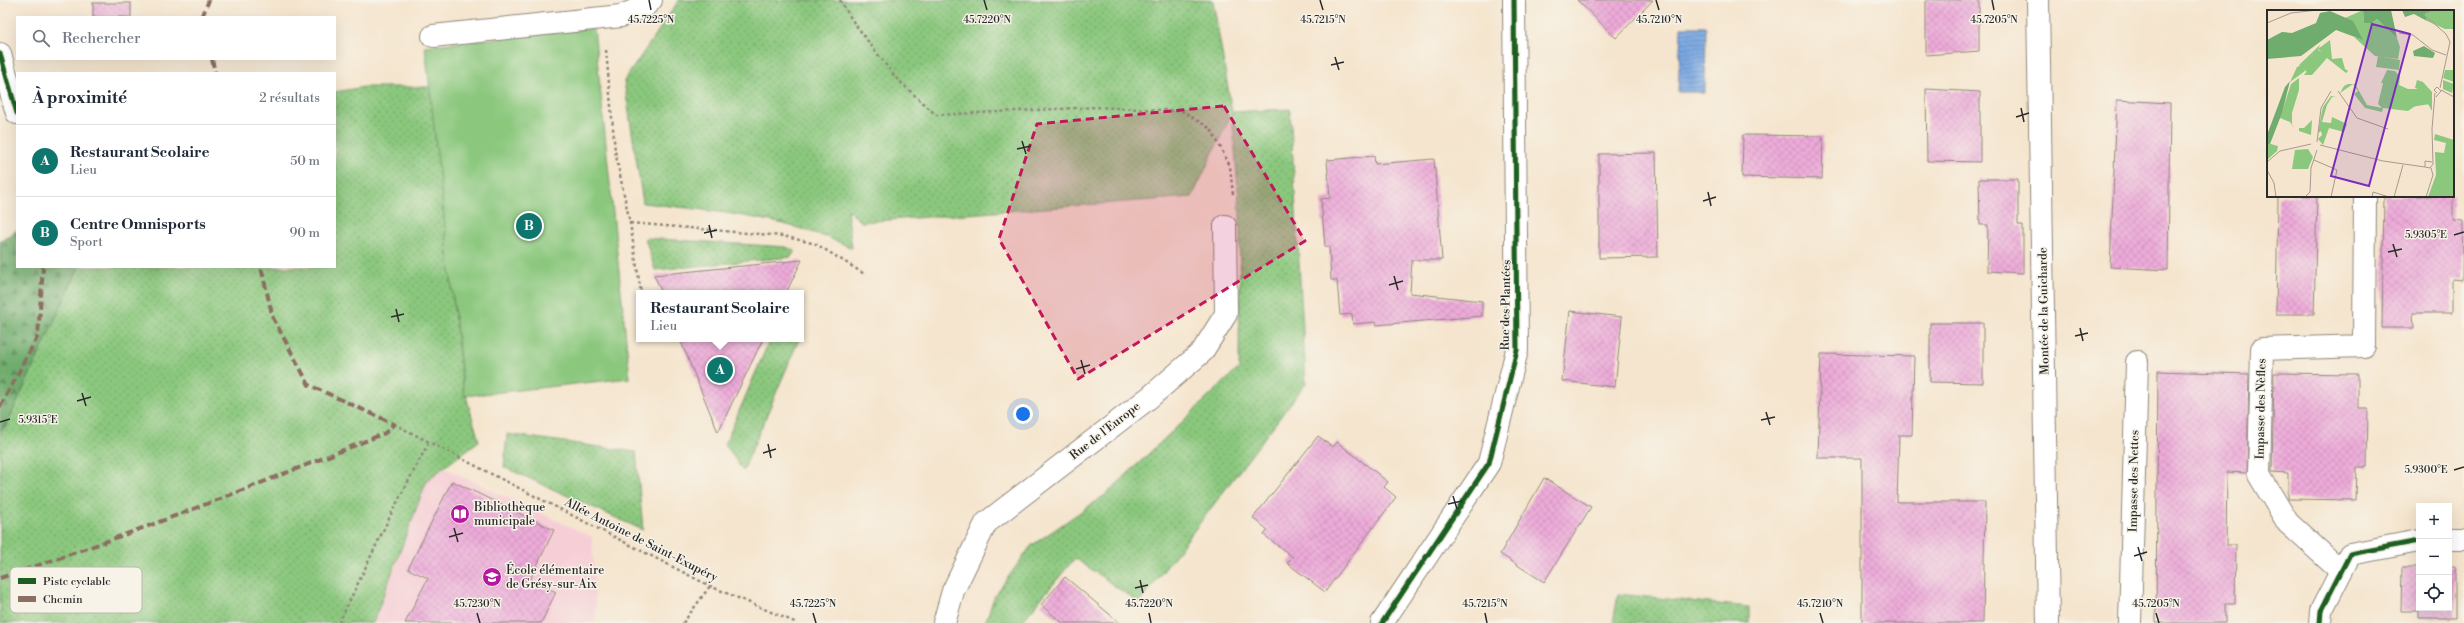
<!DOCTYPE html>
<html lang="fr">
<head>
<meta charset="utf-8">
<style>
	:root { --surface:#fff; --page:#f6f6f7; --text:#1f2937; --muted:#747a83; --line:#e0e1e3; --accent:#0f766e }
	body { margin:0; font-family:"Libre Bodoni",serif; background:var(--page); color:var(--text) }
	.controls { position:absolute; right:12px; bottom:12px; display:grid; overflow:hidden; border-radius:0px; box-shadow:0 4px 16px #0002 }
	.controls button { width:36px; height:36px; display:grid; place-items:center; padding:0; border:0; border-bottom:1px solid var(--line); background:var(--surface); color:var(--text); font:20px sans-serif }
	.you { position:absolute; left:1023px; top:414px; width:14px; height:14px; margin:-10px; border:3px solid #fff; border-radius:50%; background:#1a73e8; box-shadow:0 0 0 6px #1a73e833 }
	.badge { display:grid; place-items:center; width:26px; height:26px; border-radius:50%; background:var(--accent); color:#fff; font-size:13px; font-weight:700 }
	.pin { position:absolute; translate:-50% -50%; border:2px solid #fff; box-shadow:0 1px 4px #0006 }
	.popup { position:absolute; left:636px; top:290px; width:168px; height:52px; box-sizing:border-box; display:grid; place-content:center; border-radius:0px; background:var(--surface); filter:drop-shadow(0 1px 3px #0005); font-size:13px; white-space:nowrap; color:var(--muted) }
	.popup b { font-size:15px; color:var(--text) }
	.popup::after { content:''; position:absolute; left:50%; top:100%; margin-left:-8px; border:8px solid transparent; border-top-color:var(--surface) }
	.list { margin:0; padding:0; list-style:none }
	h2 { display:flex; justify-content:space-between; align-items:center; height:52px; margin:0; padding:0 16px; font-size:17px }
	h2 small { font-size:13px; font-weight:400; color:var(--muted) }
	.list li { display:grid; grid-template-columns:26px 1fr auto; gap:12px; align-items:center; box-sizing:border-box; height:72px; padding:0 16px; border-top:1px solid var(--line) }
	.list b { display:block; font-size:15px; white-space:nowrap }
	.list p { margin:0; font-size:13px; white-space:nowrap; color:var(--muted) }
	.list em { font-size:13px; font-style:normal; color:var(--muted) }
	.icon { flex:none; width:22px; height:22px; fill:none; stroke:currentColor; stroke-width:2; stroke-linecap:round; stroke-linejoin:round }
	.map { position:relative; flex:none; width:2464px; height:623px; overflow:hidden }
	.search { position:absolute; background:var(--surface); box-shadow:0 4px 16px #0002; left:16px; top:16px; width:320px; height:44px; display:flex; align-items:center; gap:10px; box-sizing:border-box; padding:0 14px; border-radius:0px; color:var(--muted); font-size:15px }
	.panel { position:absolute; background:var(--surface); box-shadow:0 4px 16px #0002; left:16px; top:72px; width:320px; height:196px; border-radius:0px }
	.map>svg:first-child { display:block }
</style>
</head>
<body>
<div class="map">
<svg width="2464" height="623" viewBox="0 0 2464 623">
	<defs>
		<pattern id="grass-dots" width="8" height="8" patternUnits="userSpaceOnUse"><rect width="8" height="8" fill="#8bc87e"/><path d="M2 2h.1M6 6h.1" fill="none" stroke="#72a367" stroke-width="1.8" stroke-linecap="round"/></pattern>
		<pattern id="forest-firs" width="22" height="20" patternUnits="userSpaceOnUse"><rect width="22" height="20" fill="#70ac6d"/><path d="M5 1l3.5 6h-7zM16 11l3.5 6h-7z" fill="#5c8c5a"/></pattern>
		<pattern id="water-rules" width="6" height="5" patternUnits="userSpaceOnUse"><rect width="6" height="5" fill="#79a7e2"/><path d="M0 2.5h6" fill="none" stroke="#6388b7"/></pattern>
		<pattern id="building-cross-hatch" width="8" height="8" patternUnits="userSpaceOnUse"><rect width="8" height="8" fill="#edabd9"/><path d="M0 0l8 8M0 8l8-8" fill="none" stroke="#cb93ba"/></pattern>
	</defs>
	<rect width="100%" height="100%" fill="#f7f3e8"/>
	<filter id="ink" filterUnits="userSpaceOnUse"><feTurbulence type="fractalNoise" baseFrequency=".025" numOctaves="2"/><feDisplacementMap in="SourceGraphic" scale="8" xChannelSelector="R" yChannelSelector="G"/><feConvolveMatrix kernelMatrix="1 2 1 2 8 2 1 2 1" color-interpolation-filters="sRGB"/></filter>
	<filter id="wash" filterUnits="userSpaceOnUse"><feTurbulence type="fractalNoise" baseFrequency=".012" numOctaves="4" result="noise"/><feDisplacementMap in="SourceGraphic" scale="16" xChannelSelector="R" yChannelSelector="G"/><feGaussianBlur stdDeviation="0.9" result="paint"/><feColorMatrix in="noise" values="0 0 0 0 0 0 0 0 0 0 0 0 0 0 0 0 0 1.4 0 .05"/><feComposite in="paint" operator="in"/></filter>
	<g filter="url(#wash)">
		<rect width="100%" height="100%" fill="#f5e5ce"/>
		<path fill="#f6cfd6" d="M444 468 592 537 596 616 592 623H373L427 480Z"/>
		<g fill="url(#grass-dots)" stroke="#5b7a54">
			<path d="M679 0H1213L1232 112 1290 109 1306 383 1139 603 1075 558 1021 623H985L995 595 1031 546 1105 495 1239 368 1240 214 1232 113 1192 197 862 222 847 210 852 248C787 217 713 211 643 203L624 81Z"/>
			<path d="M364 87H430L462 382 479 441 427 480 373 623H0V431L6 426 79 267H335V92Z"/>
			<path d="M645 238 786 247 795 251 791 257 655 270Z"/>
			<path d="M770 339H799L743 471 725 444Z"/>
			<path d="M507 434 636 452 643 530 504 467Z"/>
			<path d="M1618 594 1749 607V623H1613Z"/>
		</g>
		<path fill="url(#forest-firs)" stroke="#4e6c4c" d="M17 230V267H79L6 426 0 431V242Z"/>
		<path fill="#8bc87e" stroke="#5b7a54" d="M594 28 630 378 464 396 425 46Z"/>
		<path fill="url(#water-rules)" stroke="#526986" d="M1681 27H1706L1705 92H1678Z"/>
		<g id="blocks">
			<g fill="url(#building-cross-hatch)">
				<path d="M1577 0H1653L1616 38Z"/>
				<path d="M1926 0H1979V51L1926 55Z"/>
				<rect x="93" y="3" width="38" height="14"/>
				<path d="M1926 89 1980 92V162L1927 161Z"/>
				<path d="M2117 100 2170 103 2168 270 2110 267Z"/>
				<path d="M1743 135 1823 136 1822 179 1742 177Z"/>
				<path d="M1656 153 1658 257 1599 258V154Z"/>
				<path d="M1374 156 1375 164 1434 159 1442 260H1412L1410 293 1482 301V316L1376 325V322L1353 324 1352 314 1340 315 1337 280H1331L1329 246 1325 247 1321 199 1330 198 1327 160Z"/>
				<path d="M1979 179H2018V225H2023V273L1987 271 1988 225H1980Z"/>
				<path d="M2278 196H2317L2314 314H2276Z"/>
				<path d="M2384 196H2453V220L2463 221 2462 280 2452 279V313H2413L2414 328H2382Z"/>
				<path d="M802 260 786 293H662L654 275Z"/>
				<path d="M1570 311 1622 317 1615 387 1562 381Z"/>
				<path d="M1930 323H1983V383L1930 382Z"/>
				<path d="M680 339H763L718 432Z"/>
				<path d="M1821 354 1914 356 1912 435H1899L1897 502H1985L1983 623H1862V458H1818Z"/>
				<path d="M2158 371 2249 374 2247 473 2227 472 2226 545H2236L2235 604H2225V623H2156Z"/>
				<path d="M2274 373 2358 374V408H2368L2367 467H2357L2356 500 2288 499V473L2272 472Z"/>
				<path d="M1318 436 1333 447 1337 442 1388 482 1384 487 1396 497 1325 592 1287 563 1293 557 1264 535 1268 530 1253 518Z"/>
				<path d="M1544 478 1591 507 1544 582 1500 554Z"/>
				<path d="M452 481 554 530 530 580 556 592 541 623H405L428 578 408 569Z"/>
				<path d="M2402 567H2419V608H2449V567H2455V618H2419V611H2401Z"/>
				<path d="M1065 577 1120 623H1063L1041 605Z"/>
			</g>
		</g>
	</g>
	<g filter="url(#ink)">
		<use href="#blocks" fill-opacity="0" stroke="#90887c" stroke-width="1"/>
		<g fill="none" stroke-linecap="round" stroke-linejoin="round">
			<defs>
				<g id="lane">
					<path d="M433 36 621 16 644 7 651 0"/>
					<path d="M2341 571 2288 523 2259 475 2262 349 2364 346 2365 196"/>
					<path d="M944 623 953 591 986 523 1150 397 1202 352 1226 314 1225 226"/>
					<path d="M2130 623 2137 362"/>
				</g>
				<g id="street">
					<path d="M0 54 17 113"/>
					<path d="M2449 539H2464"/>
					<path d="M1382 623 1489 463 1517 350 1514 0"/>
					<path d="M2320 623 2321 611 2350 554 2419 541"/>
				</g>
				<path id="secondary" d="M2038 0 2048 623"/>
			</defs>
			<use href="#lane" stroke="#90887c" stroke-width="24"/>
			<use href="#street" stroke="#90887c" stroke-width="24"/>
			<use href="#secondary" stroke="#90887c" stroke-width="24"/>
			<g stroke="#90887c" stroke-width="2.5" stroke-dasharray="3 3" stroke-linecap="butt">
				<path d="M840 0 852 20 895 77 936 115 1097 107 1182 111 1211 129 1230 166 1233 195"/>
				<path d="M606 50 615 151 630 223 641 293"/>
				<path d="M630 223 783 236 816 244 866 275"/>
				<path d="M394 424 710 586 797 623"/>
				<path d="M339 623 392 512 429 442"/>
				<path d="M683 623 710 586"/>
			</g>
			<use href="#lane" stroke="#fff" stroke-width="22"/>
			<use href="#street" stroke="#fff" stroke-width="22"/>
			<use href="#secondary" stroke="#fff" stroke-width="22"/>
			<g stroke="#8d6e63" stroke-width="4" stroke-dasharray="8 4" stroke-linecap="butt">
				<path d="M202 17 209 0"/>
				<path d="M212 59 215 73"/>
				<path d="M0 407 38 336 43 267"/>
				<path d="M0 578C130 535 258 485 385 433L394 424 309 385 273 318 261 267"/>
			</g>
			<defs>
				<g id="cycleway">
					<path d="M0 54 17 113"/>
					<path d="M1382 623 1489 463 1517 350 1514 0"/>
					<path d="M2320 623 2321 611 2350 554 2419 541"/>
				</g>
			</defs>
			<use href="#cycleway" stroke="#f7f3e8" stroke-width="8"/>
			<use href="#cycleway" stroke="#1b5e20" stroke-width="5"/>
		</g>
	</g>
	<path fill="#c2185b" fill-opacity="0.2" stroke="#c2185b" stroke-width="3" stroke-dasharray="8 5" stroke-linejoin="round" d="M1224 106 1305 241 1078 379 999 239 1037 124Z"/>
	<path fill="none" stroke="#2b2b2b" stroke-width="1.5" d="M649 0 651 10M984 0 987 10M1320 0 1323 10M1656 0 1659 10M1992 0 1994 10M1335 57 1339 70M1331 65 1344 62M2021 108 2024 122M2016 117 2029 113M1022 141 1026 154M1017 149 1031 146M1708 192 1711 206M1703 201 1716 197M709 225 712 238M704 233 717 230M2454 235 2464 232M2393 244 2397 257M2388 252 2402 249M1394 276 1398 290M1389 285 1403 281M396 309 399 322M391 317 404 314M2080 328 2083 341M2075 336 2088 333M1081 360 1085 374M1076 369 1090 365M82 393 86 406M77 401 91 397M1766 412 1770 425M1761 420 1775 417M0 422 10 419M768 444 771 458M763 453 776 449M2454 470 2464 467M1453 496 1457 509M1448 504 1462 501M454 528 458 542M449 537 463 533M2138 547 2142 561M2134 556 2147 552M1140 580 1143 593M1135 588 1148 585M477 613 480 623M813 613 816 623M1149 613 1151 623M1485 613 1487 623M1820 613 1823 623M2156 613 2159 623"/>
	<defs>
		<symbol id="library-disc" viewBox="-11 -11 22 22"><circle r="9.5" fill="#b5179e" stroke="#f7f3e8"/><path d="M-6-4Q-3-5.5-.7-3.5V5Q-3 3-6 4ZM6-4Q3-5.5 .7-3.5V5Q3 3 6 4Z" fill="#fff"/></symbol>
		<symbol id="school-disc" viewBox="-11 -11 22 22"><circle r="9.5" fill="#b5179e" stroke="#f7f3e8"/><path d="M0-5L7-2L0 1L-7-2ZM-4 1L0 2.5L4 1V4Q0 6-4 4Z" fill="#fff"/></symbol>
	</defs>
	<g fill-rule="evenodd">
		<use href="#library-disc" x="449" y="503" width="22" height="22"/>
		<use href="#school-disc" x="481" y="566" width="22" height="22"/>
	</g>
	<g text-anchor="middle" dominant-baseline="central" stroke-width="3" stroke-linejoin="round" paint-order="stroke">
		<g font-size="12" fill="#2b2b2b" stroke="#f7f3e8">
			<text transform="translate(1506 305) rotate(-89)">Rue des Plantées</text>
			<text transform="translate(2044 311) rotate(-91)">Montée de la Guicharde</text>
			<text transform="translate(2261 409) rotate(-89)">Impasse des Nèfles</text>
			<text transform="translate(1105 431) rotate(-38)">Rue de l'Europe</text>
			<text transform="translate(2134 481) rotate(-89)">Impasse des Nettes</text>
			<text transform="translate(641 540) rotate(27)">Allée Antoine de Saint-Exupéry</text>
		</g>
		<g font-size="12" fill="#2b2b2b" stroke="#f7f3e8" text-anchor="start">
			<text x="474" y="507">Bibliothèque<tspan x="474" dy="14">municipale</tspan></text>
			<text x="506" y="570">École élémentaire<tspan x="506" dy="14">de Grésy-sur-Aix</tspan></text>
		</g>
	</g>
	<g transform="translate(2267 10)">
		<rect width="187" height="187" fill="#f5e5ce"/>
		<path d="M96 0 97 13H105L110 9 130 28 133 37 131 49 108 46 87 27 95 29 78 8ZM167 0H187V19H178L160 11 158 4ZM63 30 65 49 75 48 78 59 81 61 79 63 60 48 45 65H37L55 42 51 39ZM35 55 38 61 23 72 30 57ZM120 60 128 61 133 67 132 75 141 79H151L148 78 150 70 156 72 165 82V101L161 94H151L141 101 116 98 115 102 98 98 87 84 91 81 86 74 73 83 77 76 81 74H88L100 95 115 98 111 94 116 73H114ZM32 68V80L25 103V114L28 119 23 112 13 108 24 74ZM176 70 187 74 185 83 176 79ZM64 86 69 87H65L60 95 55 112 64 113 65 107 80 114 77 122 62 118 56 135 51 129 55 125 54 121 51 123 54 106 56 97ZM45 110 44 125 32 121V118H37ZM168 124 187 130V187H161L169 165 168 142 177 143 179 133 167 130ZM0 133 11 136 10 141 0 150ZM41 139 46 147 41 159H25L28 140Z" fill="#8bc87e"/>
		<path d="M96 0H124L130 28 110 9 105 13H97ZM135 0H167L158 4 160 11 147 4 138 7ZM63 1 86 11 96 30 69 20 34 46 0 49V30L15 22 25 23 49 13 53 3ZM157 36 168 43 166 48 147 46 146 41ZM23 71 15 103 3 134H0V125L18 77Z" fill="#70ac6d"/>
		<path d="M178 60H187V72L176 68Z" fill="#8bc87e"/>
		<path d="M156 77 163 86V94L144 97 143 88 150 87Z" fill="#8bc87e"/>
		<path d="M53 35 51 40 55 42 58 48 48 60 40 62 32 55ZM111 46 133 50 132 60 109 57Z" fill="#8bc87e"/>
		<path fill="none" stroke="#a49b8d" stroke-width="1" d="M166 0 156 4 179 24 183 32M0 13 24 3 51 0M132 23 146 25 165 40 179 45M173 78 183 32M174 80 187 87M71 81 90 108 121 119M169 87 174 81 170 77 167 80 170 83M50 132 54 98 64 81M53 135 116 151 158 157M47 150 70 160 64 187M0 152 13 141 44 134M158 157 163 158 166 154 165 119 168 83M158 157V151L165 152M0 160 7 173 9 187M38 187 43 182 44 158 50 140M105 187 106 182 122 187M127 187 136 155M159 187 166 165 164 158"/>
		<path fill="#7b2cbf" fill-opacity="0.15" stroke="#7b2cbf" stroke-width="2" d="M105 14 143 24 102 176 64 166Z"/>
		<rect width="187" height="187" fill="none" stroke="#2b2b2b" stroke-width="2"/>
	</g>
	<rect x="10" y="567" width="132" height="46" rx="6" fill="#f7f3e8" stroke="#bab7af" stroke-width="1"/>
	<rect x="18" y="578" width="18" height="6" fill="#1b5e20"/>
	<rect x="18" y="596" width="18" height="6" fill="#8d6e63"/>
	<g font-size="11" fill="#2b2b2b">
		<text x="43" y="585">Piste cyclable</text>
		<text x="43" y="603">Chemin</text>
	</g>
	<g font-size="10" text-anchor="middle" fill="#2b2b2b" stroke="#f7f3e8" stroke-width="3" stroke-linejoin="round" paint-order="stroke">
		<text x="1994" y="23">45.7205°N</text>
		<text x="651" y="23">45.7225°N</text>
		<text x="987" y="23">45.7220°N</text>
		<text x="1323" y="23">45.7215°N</text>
		<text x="1659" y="23">45.7210°N</text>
		<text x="2426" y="238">5.9305°E</text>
		<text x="38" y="423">5.9315°E</text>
		<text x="2426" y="473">5.9300°E</text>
		<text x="477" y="607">45.7230°N</text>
		<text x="813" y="607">45.7225°N</text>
		<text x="1149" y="607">45.7220°N</text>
		<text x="1485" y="607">45.7215°N</text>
		<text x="1820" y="607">45.7210°N</text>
		<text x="2156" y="607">45.7205°N</text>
	</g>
</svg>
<div class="controls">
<button>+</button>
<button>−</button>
<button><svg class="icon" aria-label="locate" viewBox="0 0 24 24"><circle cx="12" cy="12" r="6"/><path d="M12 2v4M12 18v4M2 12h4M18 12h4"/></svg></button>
</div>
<div class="you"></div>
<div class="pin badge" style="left:720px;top:370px">A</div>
<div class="popup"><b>Restaurant Scolaire</b>Lieu</div>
<div class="pin badge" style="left:529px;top:226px">B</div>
<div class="search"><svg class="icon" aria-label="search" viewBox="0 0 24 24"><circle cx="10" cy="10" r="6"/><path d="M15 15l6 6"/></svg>Rechercher</div>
<section class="panel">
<h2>À proximité<small>2 résultats</small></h2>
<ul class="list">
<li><span class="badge">A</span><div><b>Restaurant Scolaire</b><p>Lieu</p></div><em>50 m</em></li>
<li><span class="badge">B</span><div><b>Centre Omnisports</b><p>Sport</p></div><em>90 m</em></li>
</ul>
</section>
</div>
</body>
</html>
